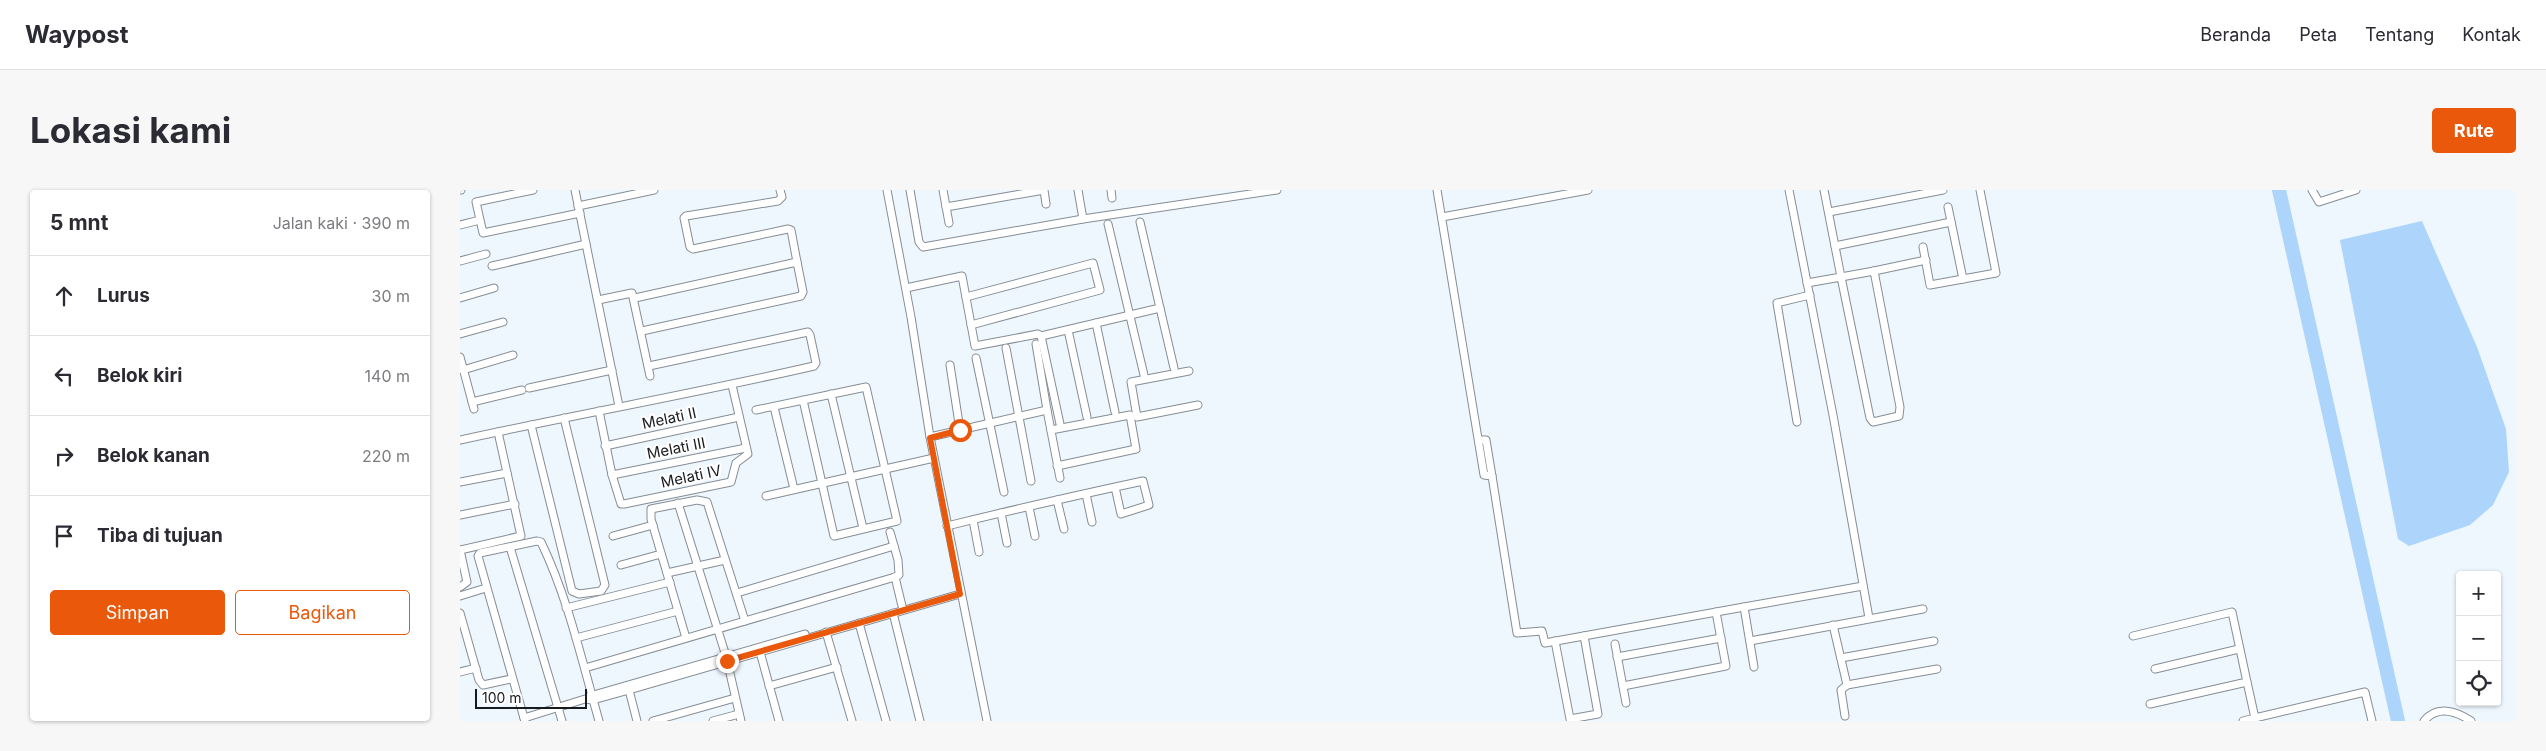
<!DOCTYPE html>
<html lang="id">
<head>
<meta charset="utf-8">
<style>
	:root { --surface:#fff; --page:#f7f7f7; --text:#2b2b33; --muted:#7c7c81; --line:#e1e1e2; --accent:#ea580c }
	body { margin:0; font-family:Inter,sans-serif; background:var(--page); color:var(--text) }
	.controls { position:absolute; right:15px; bottom:15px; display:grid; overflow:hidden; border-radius:5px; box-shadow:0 1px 4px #0004 }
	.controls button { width:45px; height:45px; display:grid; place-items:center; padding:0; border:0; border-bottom:1px solid var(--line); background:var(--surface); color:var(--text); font:25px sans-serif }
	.scale { position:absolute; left:15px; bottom:12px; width:112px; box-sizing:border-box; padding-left:5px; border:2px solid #181b1d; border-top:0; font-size:14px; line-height:18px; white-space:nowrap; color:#181b1d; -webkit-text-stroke:4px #fff; paint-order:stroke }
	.stop { position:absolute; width:15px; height:15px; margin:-11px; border:4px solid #ea580c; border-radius:50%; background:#fff }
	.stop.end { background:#ea580c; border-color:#fff; box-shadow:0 1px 5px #0008 }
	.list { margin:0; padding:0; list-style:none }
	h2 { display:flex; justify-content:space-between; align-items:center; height:65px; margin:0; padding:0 20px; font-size:21px }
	h2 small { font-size:16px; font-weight:400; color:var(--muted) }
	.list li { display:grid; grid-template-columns:32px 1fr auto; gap:15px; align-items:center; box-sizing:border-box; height:80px; padding:0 20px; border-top:1px solid var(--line) }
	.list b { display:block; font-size:19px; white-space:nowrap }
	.list em { font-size:16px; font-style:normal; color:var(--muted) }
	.actions { display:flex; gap:10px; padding:15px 20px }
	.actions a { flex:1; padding:11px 0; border:1px solid var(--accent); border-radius:5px; text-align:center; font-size:18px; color:var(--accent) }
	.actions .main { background:var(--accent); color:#fff }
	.icon { flex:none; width:28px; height:28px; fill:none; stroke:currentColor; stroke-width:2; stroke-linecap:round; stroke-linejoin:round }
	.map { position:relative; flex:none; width:2056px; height:531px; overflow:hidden; border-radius:5px }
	header { display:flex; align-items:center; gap:30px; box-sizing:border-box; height:70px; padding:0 25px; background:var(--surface); border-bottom:1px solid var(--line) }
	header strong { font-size:24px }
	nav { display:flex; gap:28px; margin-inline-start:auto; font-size:18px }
	.intro { display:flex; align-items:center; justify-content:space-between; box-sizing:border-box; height:120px; padding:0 30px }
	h1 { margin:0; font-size:35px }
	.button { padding:12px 22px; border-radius:5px; background:var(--accent); color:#fff; font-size:18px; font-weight:700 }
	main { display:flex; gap:30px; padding:0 30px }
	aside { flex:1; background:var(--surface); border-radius:5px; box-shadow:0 1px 4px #0004 }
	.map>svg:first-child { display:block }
</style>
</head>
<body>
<header>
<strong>Waypost</strong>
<nav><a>Beranda</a><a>Peta</a><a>Tentang</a><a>Kontak</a></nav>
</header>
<div class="intro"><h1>Lokasi kami</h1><a class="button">Rute</a></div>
<main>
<aside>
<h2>5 mnt<small>Jalan kaki · 390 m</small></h2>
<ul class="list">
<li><svg class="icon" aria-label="ahead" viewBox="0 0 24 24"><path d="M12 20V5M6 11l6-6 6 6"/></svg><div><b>Lurus</b></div><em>30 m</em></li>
<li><svg class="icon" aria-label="left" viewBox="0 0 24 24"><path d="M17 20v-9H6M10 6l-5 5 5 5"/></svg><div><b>Belok kiri</b></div><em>140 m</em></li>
<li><svg class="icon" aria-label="right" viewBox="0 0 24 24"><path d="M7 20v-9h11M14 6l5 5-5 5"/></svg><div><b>Belok kanan</b></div><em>220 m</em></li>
<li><svg class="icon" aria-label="arrive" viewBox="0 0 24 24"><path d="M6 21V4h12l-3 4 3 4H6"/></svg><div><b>Tiba di tujuan</b></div></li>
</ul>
<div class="actions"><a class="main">Simpan</a><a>Bagikan</a></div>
</aside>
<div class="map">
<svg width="2056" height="531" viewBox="0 0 2056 531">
	<rect width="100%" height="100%" fill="#eef6fe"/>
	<path fill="#add5fc" d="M1962 31 2017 157 2046 239 2049 282 2033 315 2010 335 1949 356 1938 349 1880 50Z"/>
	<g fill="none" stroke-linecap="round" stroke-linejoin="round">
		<path stroke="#add5fc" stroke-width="14" d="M1819 0 1938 531"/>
		<defs>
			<g id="street">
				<path d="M0 0H1"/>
				<path d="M73 0 16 12 23 43 120 23"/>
				<path d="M115 0 159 216"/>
				<path d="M320 0 322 7 318 11 226 26 224 28 230 57 233 59 328 39 331 40 337 72"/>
				<path d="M427 0 451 127 470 247 527 531"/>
				<path d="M450 0 459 52 463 57 623 29 817 0"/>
				<path d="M483 0 489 33"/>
				<path d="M618 0 623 29"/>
				<path d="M651 0 652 8"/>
				<path d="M977 0 1024 285 1032 286 1057 443 1082 441 1085 453 1284 417"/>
				<path d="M1329 0 1373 225 1409 428"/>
				<path d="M1852 0 1859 12 1896 0"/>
				<path d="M118 16 194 0"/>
				<path d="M486 17 584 0 586 14"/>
				<path d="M1488 17 1503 89"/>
				<path d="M1369 22 1483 0"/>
				<path d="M982 27 1128 0"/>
				<path d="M648 34 684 185"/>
				<path d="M0 35 16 31"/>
				<path d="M1375 56 1491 32"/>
				<path d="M1463 57 1470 95 1536 83 1520 0"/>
				<path d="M0 71 26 64"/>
				<path d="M32 76 126 54"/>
				<path d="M1414 81 1466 70"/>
				<path d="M1347 93 1381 87 1410 228 1413 232 1439 226 1440 217 1414 81 1381 87 1364 0"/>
				<path d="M446 98 502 86 515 156 578 144 581 146 700 118 680 32"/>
				<path d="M506 107 633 73 640 100 511 135"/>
				<path d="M0 108 34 98"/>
				<path d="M175 108 337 72 343 102 341 106 182 141"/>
				<path d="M138 110 172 103 190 186"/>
				<path d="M700 118 714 178"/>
				<path d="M636 133 655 222"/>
				<path d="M608 140 627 227"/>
				<path d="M0 144 43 132"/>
				<path d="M581 146 600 234"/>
				<path d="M546 158 571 291"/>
				<path d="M0 167 14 219"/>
				<path d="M516 168 544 302"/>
				<path d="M490 175 500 240"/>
				<path d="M3 180 53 165"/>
				<path d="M729 181 671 192 677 227 738 215"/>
				<path d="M69 198 152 180"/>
				<path d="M371 204 403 338"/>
				<path d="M12 212 62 200"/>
				<path d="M314 217 334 299"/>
				<path d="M296 220 406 197 437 331 374 346 343 210"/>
				<path d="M587 220 600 288"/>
				<path d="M139 221 152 285 161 314H164L271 292 276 273 288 264 272 195"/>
				<path d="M1337 232 1317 113 1350 105"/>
				<path d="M71 235 112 401 119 404 141 401 145 395 104 228"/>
				<path d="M591 240 670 225 676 259 597 276"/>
				<path d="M470 247 587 220 576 154"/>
				<path d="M0 250C118 224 237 203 354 176L356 173 350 145 348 142 189 176"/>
				<path d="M1019 250H1026L1032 286"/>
				<path d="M145 256 279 227"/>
				<path d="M152 285 286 258"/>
				<path d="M0 292 47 283"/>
				<path d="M626 304 632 332"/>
				<path d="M306 306 474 268"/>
				<path d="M597 310 604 339"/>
				<path d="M218 313 266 466 281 531"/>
				<path d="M569 317 575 346"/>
				<path d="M541 323 547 353"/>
				<path d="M0 325 55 314"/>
				<path d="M513 330 519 362"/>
				<path d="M487 336C552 320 618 305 683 291L689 315 661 324 655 297"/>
				<path d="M153 346 193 335"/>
				<path d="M50 357 102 531"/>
				<path d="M0 360 61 346 38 242"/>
				<path d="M161 375 201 364"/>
				<path d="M207 383 265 370"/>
				<path d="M435 387 442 416"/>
				<path d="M0 397 7 392 0 360"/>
				<path d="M277 403 434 356"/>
				<path d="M0 406 26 398"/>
				<path d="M106 418 210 392"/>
				<path d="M0 423 19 490 23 495 51 489"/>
				<path d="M433 423 460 531"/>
				<path d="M399 433 426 531"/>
				<path d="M1373 435 1387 495 1381 500 1385 526"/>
				<path d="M366 442 392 531"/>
				<path d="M1673 446 1772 422 1787 492 1690 514"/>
				<path d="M116 448 218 421"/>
				<path d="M226 448 191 329V319L196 318 237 310 247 312 285 431"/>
				<path d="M1095 451 1110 529 1138 524 1124 446"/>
				<path d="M1290 451 1463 419"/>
				<path d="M1155 454 1166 513"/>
				<path d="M300 462 319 531"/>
				<path d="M1157 467 1261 448"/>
				<path d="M1381 468 1474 451"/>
				<path d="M1294 477 1284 417 1403 396"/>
				<path d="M125 478 435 387 439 385 438 370 430 342"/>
				<path d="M1695 479 1779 459"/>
				<path d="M0 482 16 478"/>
				<path d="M1787 492 1795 528 1905 502 1912 531"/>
				<path d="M1387 495 1477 479"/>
				<path d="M309 496 377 477"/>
				<path d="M1163 496 1266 476 1256 422"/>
				<path d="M169 500 177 531"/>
				<path d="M130 506 345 444"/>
				<path d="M64 528 18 366 20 363 77 351 81 352C108 408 122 471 139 531"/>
				<path d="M65 531 64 528 125 509 133 510 169 500 500 404"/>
				<path d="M193 531 275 508"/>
				<path d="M253 531 279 524"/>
				<path d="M1783 531 1795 528"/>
				<path d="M1964 531C1977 515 1996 521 2011 531"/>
			</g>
		</defs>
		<use href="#street" stroke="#868d94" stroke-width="9"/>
		<use href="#street" stroke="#fff" stroke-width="7"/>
	</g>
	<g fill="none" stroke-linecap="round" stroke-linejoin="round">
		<path stroke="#ea580c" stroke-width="6" d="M267 471 500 404 470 248 500 240"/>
	</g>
	<g text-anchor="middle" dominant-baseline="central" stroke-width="4.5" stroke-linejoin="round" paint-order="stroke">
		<g font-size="15" fill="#181b1d" stroke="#fff">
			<text transform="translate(209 228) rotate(-12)">Melati II</text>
			<text transform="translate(216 258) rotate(-11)">Melati III</text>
			<text transform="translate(231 286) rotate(-12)">Melati IV</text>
		</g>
	</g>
</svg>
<div class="controls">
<button>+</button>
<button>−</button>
<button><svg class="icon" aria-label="locate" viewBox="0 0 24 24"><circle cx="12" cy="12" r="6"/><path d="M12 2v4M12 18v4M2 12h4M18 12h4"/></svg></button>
</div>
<div class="scale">100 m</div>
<div class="stop" style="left:500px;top:240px"></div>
<div class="stop end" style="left:267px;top:471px"></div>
</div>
</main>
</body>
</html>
